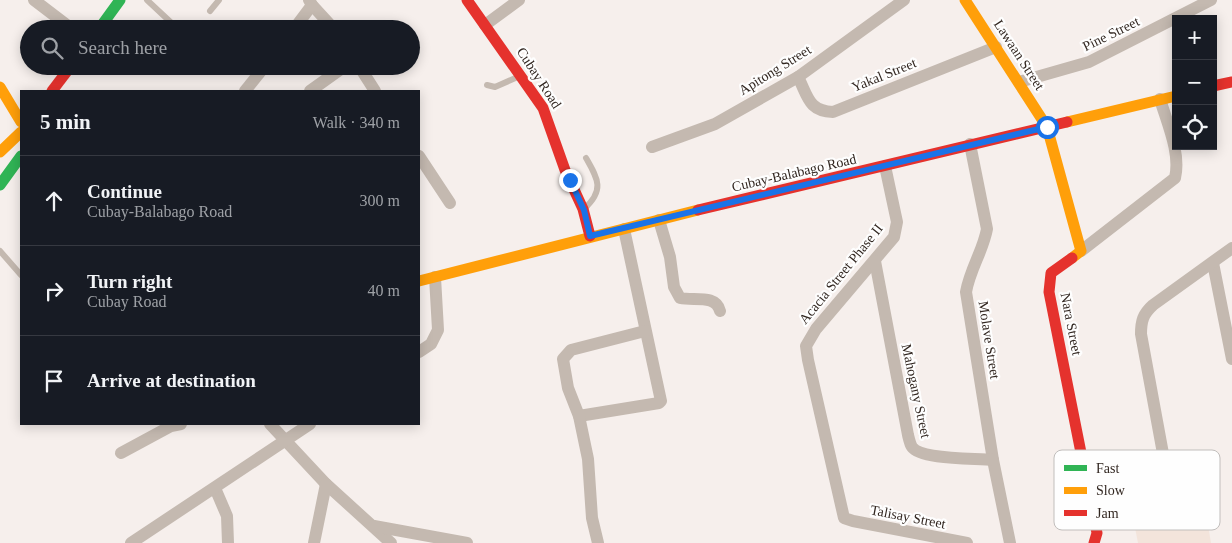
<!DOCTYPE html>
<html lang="en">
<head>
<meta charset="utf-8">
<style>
	:root { --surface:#171b24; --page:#20242c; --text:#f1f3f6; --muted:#9ea1a6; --line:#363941 }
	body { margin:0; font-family:Georgia,serif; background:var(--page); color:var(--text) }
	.controls { position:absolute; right:15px; top:15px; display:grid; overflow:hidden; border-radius:0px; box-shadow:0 2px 12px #0003 }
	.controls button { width:45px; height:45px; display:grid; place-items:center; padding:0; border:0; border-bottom:1px solid var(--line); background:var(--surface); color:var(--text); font:25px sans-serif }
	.stop { position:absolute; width:15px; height:15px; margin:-11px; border:4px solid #1a73e8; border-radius:50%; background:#fff }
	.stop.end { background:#1a73e8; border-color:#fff; box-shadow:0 1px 5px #0008 }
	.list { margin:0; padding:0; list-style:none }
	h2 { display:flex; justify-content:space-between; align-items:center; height:65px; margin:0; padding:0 20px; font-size:21px }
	h2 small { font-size:16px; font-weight:400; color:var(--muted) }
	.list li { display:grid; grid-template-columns:32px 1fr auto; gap:15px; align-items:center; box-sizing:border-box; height:90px; padding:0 20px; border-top:1px solid var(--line) }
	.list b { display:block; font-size:19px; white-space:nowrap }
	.list p { margin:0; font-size:16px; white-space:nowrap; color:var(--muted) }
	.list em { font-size:16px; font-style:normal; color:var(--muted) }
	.icon { flex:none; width:28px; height:28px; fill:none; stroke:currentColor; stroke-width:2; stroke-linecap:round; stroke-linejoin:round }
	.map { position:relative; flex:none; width:1232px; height:543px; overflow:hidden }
	.search { position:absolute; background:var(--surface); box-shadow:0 2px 12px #0003; left:20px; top:20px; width:400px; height:55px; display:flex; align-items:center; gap:12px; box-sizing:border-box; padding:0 18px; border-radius:28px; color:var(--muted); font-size:19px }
	.panel { position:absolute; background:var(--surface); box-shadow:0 2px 12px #0003; left:20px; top:90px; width:400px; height:335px; border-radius:0px }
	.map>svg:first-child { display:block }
</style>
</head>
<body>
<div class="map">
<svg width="1232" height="543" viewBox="0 0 1232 543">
	<rect width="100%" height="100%" fill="#f6efec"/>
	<path fill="#f3e4db" d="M1197 459 1211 543H1138L1124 471Z"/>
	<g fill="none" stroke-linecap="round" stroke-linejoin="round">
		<g stroke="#c4b9b0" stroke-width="6">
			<path d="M147 0 178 29"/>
			<path d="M210 11 219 0"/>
			<path d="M487 85 495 87 520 76"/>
			<path d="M584 209C605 190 598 179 586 158"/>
			<path d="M0 251 21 275"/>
		</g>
		<g stroke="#c4b9b0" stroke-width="12">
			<path d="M34 0 72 29"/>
			<path d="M312 5 334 29"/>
			<path d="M485 25 519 0"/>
			<path d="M294 29 312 5 309 0"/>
			<path d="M359 66 375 91"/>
			<path d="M798 77C808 96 808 111 833 112L996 47"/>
			<path d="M1019 82 1089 62 1211 0"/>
			<path d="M245 91 265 66"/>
			<path d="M310 91 345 66"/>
			<path d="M970 144 987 229C983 251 970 269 966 292L993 460 1010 543"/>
			<path d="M652 147 715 124 798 77 904 0"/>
			<path d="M419 156 450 203"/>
			<path d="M885 166 897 222 894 237 816 329 806 346 808 360 844 518 853 521 967 543"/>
			<path d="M659 220 670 257 674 287 680 298C694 301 716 294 720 311"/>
			<path d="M1081 251 1175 178C1181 153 1167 123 1160 99"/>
			<path d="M875 261 908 435C909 439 910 444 912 447 921 460 976 458 993 460"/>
			<path d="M1213 263 1232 359"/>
			<path d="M419 352 431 344 438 330 435 277"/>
			<path d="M579 416 659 403 661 401 624 229"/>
			<path d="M270 424 326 484 391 543"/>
			<path d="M121 453 171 426 181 424"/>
			<path d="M1164 459 1141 334C1141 321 1143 314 1153 305L1232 248"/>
			<path d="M215 488 227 516 228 543"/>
			<path d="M374 526 467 543"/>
			<path d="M131 543 310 424"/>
			<path d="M314 543 326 484"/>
			<path d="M598 543 592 518 588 459 579 416 568 388 563 359 571 350 645 331"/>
		</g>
		<g stroke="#30b455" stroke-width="11">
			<path d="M99 29 120 0"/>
			<path d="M0 185 21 156"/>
		</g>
		<g stroke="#ff9f0a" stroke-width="11">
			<path d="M965 0 1047 127 1081 251 1072 258"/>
			<path d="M0 87 21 122"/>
			<path d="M1067 122 1176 96"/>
			<path d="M0 152 21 132"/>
			<path d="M419 281 698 210"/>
		</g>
		<g stroke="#e5322d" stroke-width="11">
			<path d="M467 0 543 108 565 170 583 209 590 236"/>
			<path d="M1213 86 1232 82"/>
			<path d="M52 91 71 66"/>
			<path d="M698 210 1067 122"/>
			<path d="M1072 258 1051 273 1049 292 1097 533 1094 543"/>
		</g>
	</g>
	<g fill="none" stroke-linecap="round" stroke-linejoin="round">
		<path stroke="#1a73e8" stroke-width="6" d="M570 180 584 210 590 236 1047 127"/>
	</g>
	<g text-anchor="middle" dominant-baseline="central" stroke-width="4.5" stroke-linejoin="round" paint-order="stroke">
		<g font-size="14" fill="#322721" stroke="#fefefe">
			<text transform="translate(1111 34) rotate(-26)">Pine Street</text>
			<text transform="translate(1019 55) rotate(57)">Lawaan Street</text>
			<text transform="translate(775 70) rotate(-32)">Apitong Street</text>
			<text transform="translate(884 75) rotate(-22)">Yakal Street</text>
			<text transform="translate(539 78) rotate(57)">Cubay Road</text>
			<text transform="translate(794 173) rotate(-13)">Cubay-Balabago Road</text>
			<text transform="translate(841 274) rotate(-51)">Acacia Street Phase II</text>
			<text transform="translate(1071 324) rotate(79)">Nara Street</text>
			<text transform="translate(989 340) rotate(81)">Molave Street</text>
			<text transform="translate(916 391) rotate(78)">Mahogany Street</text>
			<text transform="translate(908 517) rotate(11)">Talisay Street</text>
		</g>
	</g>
	<rect x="1054" y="450" width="166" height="80" rx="8" fill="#fefefe" stroke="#c1bebc" stroke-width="1"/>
	<rect x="1064" y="465" width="23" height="6" fill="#30b455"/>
	<rect x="1064" y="487" width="23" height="7" fill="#ff9f0a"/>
	<rect x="1064" y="510" width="23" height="6" fill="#e5322d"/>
	<g font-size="14" fill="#322721">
		<text x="1096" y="473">Fast</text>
		<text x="1096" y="495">Slow</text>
		<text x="1096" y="518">Jam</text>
	</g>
</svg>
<div class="controls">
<button>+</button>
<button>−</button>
<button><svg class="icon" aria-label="locate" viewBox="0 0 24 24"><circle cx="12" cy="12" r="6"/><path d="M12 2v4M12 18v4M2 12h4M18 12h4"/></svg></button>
</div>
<div class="stop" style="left:1047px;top:127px"></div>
<div class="stop end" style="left:570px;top:180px"></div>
<div class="search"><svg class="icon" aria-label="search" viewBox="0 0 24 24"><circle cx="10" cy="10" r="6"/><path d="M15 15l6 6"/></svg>Search here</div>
<section class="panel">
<h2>5 min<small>Walk · 340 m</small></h2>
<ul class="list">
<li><svg class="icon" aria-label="ahead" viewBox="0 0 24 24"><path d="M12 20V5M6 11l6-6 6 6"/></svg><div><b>Continue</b><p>Cubay-Balabago Road</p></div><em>300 m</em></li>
<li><svg class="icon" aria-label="right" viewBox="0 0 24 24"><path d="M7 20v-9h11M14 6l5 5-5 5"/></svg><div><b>Turn right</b><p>Cubay Road</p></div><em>40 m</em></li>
<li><svg class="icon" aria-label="arrive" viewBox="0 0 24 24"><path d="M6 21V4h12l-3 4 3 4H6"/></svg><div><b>Arrive at destination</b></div></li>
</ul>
</section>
</div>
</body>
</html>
